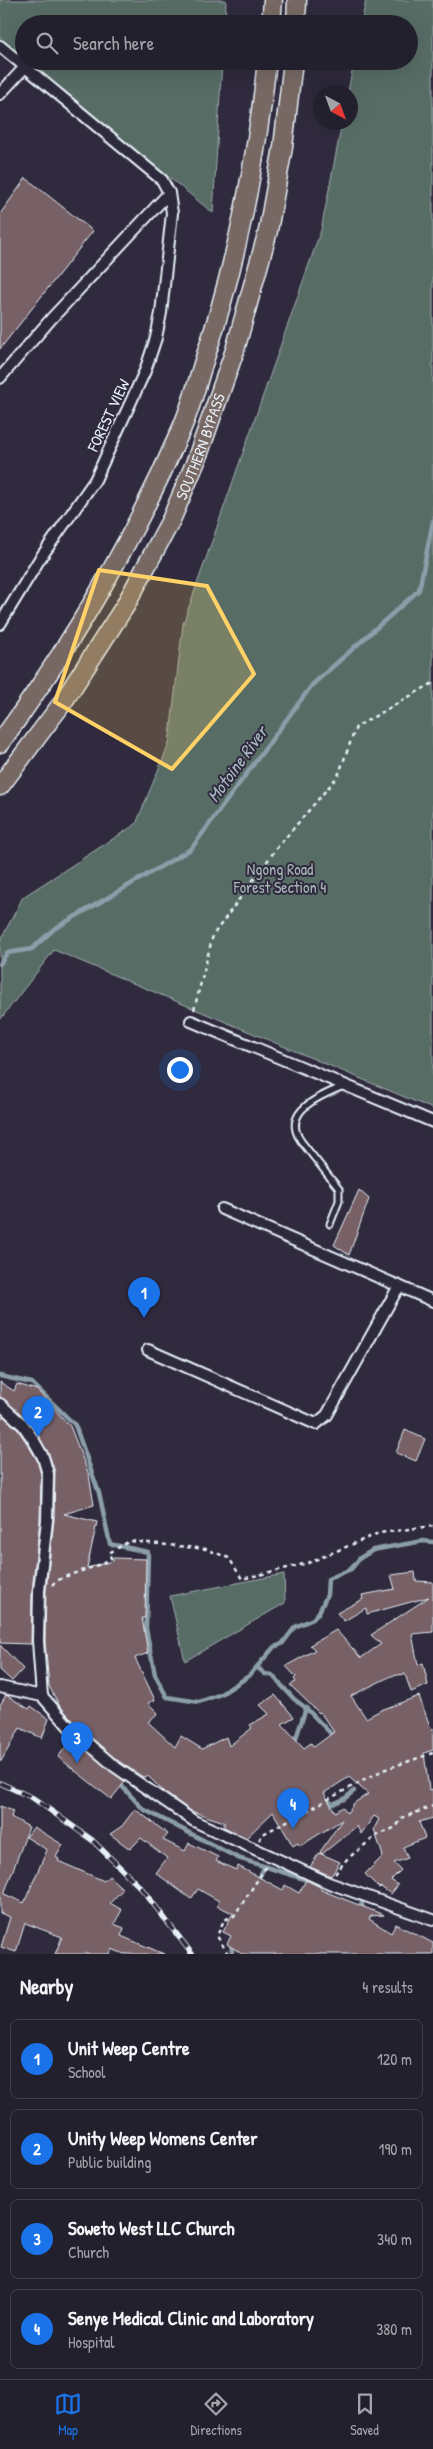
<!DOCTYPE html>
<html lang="en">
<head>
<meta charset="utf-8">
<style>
	:root { --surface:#23202e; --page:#2b2836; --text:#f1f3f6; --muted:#a3a3aa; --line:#403e4a; --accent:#1a73e8 }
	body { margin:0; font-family:"Patrick Hand",sans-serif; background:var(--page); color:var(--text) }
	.compass { position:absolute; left:313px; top:85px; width:45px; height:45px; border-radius:50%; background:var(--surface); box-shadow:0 5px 20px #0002; rotate:139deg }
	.you { position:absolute; left:179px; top:1069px; width:18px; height:18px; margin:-12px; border:4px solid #fff; border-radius:50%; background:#1a73e8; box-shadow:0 0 0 8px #1a73e833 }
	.badge { display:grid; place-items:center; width:32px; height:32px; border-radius:50%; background:var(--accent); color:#fff; font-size:16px; font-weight:700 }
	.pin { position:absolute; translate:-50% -41px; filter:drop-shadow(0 1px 2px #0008) }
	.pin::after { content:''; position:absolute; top:26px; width:18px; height:15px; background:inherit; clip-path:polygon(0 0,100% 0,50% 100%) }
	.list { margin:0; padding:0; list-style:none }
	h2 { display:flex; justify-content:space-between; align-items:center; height:65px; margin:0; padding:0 20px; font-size:21px }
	h2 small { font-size:16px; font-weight:400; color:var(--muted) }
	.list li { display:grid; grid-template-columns:32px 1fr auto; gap:15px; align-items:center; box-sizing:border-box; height:80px; margin:0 10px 10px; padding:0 10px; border:1px solid var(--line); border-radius:8px }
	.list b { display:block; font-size:19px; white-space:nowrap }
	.list p { margin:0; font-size:16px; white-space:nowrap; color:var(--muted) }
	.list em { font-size:16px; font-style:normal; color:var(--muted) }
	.icon { flex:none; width:28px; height:28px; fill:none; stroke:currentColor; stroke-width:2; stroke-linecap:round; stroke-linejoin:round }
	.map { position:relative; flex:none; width:433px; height:1954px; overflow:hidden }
	.search { position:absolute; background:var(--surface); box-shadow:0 5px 20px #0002; left:15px; right:15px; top:15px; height:55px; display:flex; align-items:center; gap:12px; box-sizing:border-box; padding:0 18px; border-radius:28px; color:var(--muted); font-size:19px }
	.sheet { height:425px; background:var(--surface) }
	nav { display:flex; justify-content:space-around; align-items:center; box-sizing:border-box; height:70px; border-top:1px solid var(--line); background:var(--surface); font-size:14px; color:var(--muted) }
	nav a { display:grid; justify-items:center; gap:2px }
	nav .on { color:var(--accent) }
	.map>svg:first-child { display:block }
</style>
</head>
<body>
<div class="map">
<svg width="433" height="1954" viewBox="0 0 433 1954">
	<rect width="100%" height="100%" fill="#2f2a3d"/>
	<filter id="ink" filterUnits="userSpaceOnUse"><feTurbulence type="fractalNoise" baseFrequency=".02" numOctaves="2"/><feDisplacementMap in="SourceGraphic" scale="10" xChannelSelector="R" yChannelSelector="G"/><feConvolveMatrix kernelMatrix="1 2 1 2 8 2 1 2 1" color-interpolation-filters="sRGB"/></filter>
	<g filter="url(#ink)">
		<g fill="#586c66" stroke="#a0aeaf">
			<path d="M0 0H226L225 24H24V59L0 40Z"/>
			<path d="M366 0H433V1109L54 950 0 1020V941L23 897 136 824 169 744 183 624 321 230 342 123 350 122V92H348L354 61H409V24H361Z"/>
			<path d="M26 61H222L213 213Z"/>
			<path d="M284 1574 285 1603 185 1661 170 1596Z"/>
		</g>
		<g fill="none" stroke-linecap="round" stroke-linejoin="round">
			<g stroke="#8b9ea9" stroke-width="4.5">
				<path d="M0 964 7 953 32 949 54 929 191 849 312 685 419 590 433 521"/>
				<path d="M0 1376 32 1383 75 1425 99 1493 110 1544 148 1552 146 1629 155 1675 167 1697 199 1702 221 1694 249 1676 274 1647 282 1644 295 1627 313 1619 319 1612 327 1595 328 1579 351 1569 360 1558 373 1550 423 1541 433 1542"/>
				<path d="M257 1667 265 1674 272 1675 294 1699 306 1708 294 1744"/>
				<path d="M306 1708 335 1738"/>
				<path d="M119 1783 143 1809 238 1858 326 1886"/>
				<path d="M326 1800 333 1804 344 1799 354 1791"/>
				<path d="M257 1881 264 1868"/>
				<path d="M361 1898 363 1911"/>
				<path d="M231 1941 232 1954"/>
			</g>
		</g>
		<g fill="#776166" stroke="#e8f1f8" fill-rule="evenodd">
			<path d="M26 178 93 231 0 349V214Z"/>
			<path d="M359 1190 369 1199 349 1255 334 1245Z"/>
			<path d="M0 1382 14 1391 17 1384 37 1390 70 1426 89 1475 94 1505 64 1514 97 1522 87 1568 113 1561V1558L146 1559 145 1618H142L148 1653 135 1658 155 1700 148 1703 158 1713 148 1722 175 1747 181 1736 202 1749 226 1737 229 1746 252 1728 250 1725 269 1714 260 1705 275 1695 294 1717 282 1724 304 1748 311 1743 314 1747 334 1732 320 1712 319 1713 290 1685 296 1682 294 1679 296 1677 286 1666 315 1650 310 1645 336 1630 361 1658 381 1644 371 1635 429 1597 367 1614 366 1608 344 1621 337 1613 363 1599 362 1595 395 1589 391 1575 415 1572 416 1581 433 1582V1632L412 1634 418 1665 423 1663 428 1685 411 1692 405 1674 391 1676 351 1696 366 1718 381 1710 419 1696 431 1729 433 1728V1750L424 1753 429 1790 433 1789V1818L419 1822 425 1838 403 1847 408 1858 394 1863 401 1870 391 1880 398 1885 391 1894 381 1887 379 1888 365 1874 383 1856 374 1829 379 1819 374 1816 361 1834 357 1826 322 1854 320 1852 342 1820 300 1846 298 1843 293 1846 273 1812 246 1838 224 1827V1822L191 1811 165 1793 148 1776 143 1777 118 1761 77 1725 59 1705 49 1686 45 1641 46 1591 54 1520 55 1472 49 1454 29 1421 0 1397ZM349 1777 368 1794 354 1803 347 1813 343 1807 335 1812 324 1793Z"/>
			<path d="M3 1416 18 1430 28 1445 37 1460 41 1475 40 1520 32 1591 31 1644 0 1643V1421Z"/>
			<path d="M405 1430 425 1439 416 1461 396 1453Z"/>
			<path d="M0 1645 23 1669 12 1681 0 1670Z"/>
			<path d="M6 1695 29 1709 31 1706 49 1719 42 1738 20 1728 0 1763V1705Z"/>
			<path d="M72 1739 125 1782 111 1799 58 1757Z"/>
			<path d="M0 1806 13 1811 11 1817 29 1827 4 1894 24 1903 47 1850 26 1837 34 1827 63 1845 56 1857 59 1859 58 1861 104 1881 109 1876 123 1889 110 1903 122 1910 114 1924 124 1928 121 1936 164 1954H124L112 1949 110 1954H55L62 1937 25 1923 16 1952 1 1947 10 1917 0 1913Z"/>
			<path d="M135 1809 168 1834 163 1840 185 1851 189 1843 218 1857 216 1861 236 1870 238 1866 283 1890 285 1885 299 1893 306 1880 322 1888 321 1890 384 1915 371 1916 369 1919 391 1933 396 1924 433 1943V1954H242L227 1944 231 1936 223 1932 233 1913 217 1906 219 1901 198 1889 191 1899 156 1873 167 1858 141 1838 130 1849 110 1834 122 1826Z"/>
			<path d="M319 1853 340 1862 331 1876 310 1867Z"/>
		</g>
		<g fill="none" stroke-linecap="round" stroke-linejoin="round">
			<defs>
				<path id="service" d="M330 1224 339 1201V1189L301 1141C280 1111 322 1095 344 1086"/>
				<g id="minor">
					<path d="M0 46 162 180 169 193 172 213 161 313 156 338 145 371 95 480 39 560 0 624"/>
					<path d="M0 94 24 68"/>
					<path d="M0 378 51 319 169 193"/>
					<path d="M191 1021 433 1122"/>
					<path d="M222 1209 433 1301"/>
					<path d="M148 1350 316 1424 327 1415 399 1286"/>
					<path d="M0 1404 23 1425 34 1441 43 1457 48 1474 47 1520 39 1591 38 1641 42 1696 72 1730 114 1766 194 1821 329 1883 433 1920"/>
					<path d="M0 1687 42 1696"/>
				</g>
				<g id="trunk">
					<path d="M271 24 273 0"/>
					<path d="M296 24 297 0"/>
					<path d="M0 743C71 646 132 543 180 432 190 411 196 387 203 364 236 265 256 166 267 61"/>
					<path id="s1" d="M0 786 61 705 125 606 171 520 196 461 235 350 268 231 283 147 293 61"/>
				</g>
			</defs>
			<use href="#service" stroke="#e8f1f8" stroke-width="9"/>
			<use href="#minor" stroke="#e8f1f8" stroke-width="14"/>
			<use href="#trunk" stroke="#e8f1f8" stroke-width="21"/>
			<g stroke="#e8f1f8" stroke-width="2.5" stroke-dasharray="4 4" stroke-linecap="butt">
				<path d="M194 1010 213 935 276 849 338 776 356 727 433 683"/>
				<path d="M52 1585C61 1574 95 1570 111 1558L109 1553 130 1541 206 1549 229 1558 242 1579 308 1563 379 1533 433 1526"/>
				<path d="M259 1840 263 1834 383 1770 433 1753"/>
				<path d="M335 1874 347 1859 376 1836 396 1827 402 1818 433 1806"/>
				<path d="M228 1954 217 1936 224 1920 234 1916 266 1867"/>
			</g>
			<use href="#service" stroke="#2f2a3d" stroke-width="5"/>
			<use href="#minor" stroke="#2f2a3d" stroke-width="10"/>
			<use href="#trunk" stroke="#776864" stroke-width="18"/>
			<defs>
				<path id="rail" d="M0 1783 33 1798 92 1840 142 1889 192 1954"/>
			</defs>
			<use href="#rail" stroke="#e8f1f8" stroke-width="5.5"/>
			<use href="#rail" stroke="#2f2a3d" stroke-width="4" stroke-dasharray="11" stroke-linecap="butt"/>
		</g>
	</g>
	<path fill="#ffd166" fill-opacity="0.2" stroke="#ffd166" stroke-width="4" stroke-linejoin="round" d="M99 570 207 586 254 674 172 769 55 702Z"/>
	<g text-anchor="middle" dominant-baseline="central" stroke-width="4" stroke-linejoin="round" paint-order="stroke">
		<g font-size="16" fill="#e8f1f8" stroke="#2f2a3d">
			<text transform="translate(108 415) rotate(-65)">FOREST VIEW</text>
			<text stroke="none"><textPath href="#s1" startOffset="396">SOUTHERN BYPASS</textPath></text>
		</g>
		<g font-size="16" fill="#a7b5b6" stroke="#2f2a3d">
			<text x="280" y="869">Ngong Road<tspan x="280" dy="18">Forest Section 4</tspan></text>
		</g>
		<g font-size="18" font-style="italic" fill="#aabac4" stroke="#2f2a3d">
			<text transform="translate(237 764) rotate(-54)">Motoine River</text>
		</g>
	</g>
</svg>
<svg class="compass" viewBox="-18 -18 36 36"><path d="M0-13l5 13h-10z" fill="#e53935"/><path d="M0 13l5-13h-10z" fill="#a3a3aa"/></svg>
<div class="you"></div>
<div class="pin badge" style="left:144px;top:1318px">1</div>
<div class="pin badge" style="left:38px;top:1437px">2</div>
<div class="pin badge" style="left:77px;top:1763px">3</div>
<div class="pin badge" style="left:293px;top:1829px">4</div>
<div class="search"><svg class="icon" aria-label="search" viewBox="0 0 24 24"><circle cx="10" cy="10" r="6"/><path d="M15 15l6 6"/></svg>Search here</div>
</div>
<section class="sheet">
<h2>Nearby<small>4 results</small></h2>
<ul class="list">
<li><span class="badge">1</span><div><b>Unit Weep Centre</b><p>School</p></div><em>120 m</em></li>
<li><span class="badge">2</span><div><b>Unity Weep Womens Center</b><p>Public building</p></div><em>190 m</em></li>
<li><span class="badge">3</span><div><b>Soweto West LLC Church</b><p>Church</p></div><em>340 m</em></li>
<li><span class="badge">4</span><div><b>Senye Medical Clinic and Laboratory</b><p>Hospital</p></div><em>380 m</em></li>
</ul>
</section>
<nav>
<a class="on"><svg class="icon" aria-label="map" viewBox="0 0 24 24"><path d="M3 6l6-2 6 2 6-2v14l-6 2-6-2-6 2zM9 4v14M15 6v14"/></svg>Map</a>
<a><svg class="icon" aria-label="directions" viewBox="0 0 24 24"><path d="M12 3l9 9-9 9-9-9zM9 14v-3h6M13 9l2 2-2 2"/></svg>Directions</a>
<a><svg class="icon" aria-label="saved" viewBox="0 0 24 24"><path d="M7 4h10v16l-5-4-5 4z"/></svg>Saved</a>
</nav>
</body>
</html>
